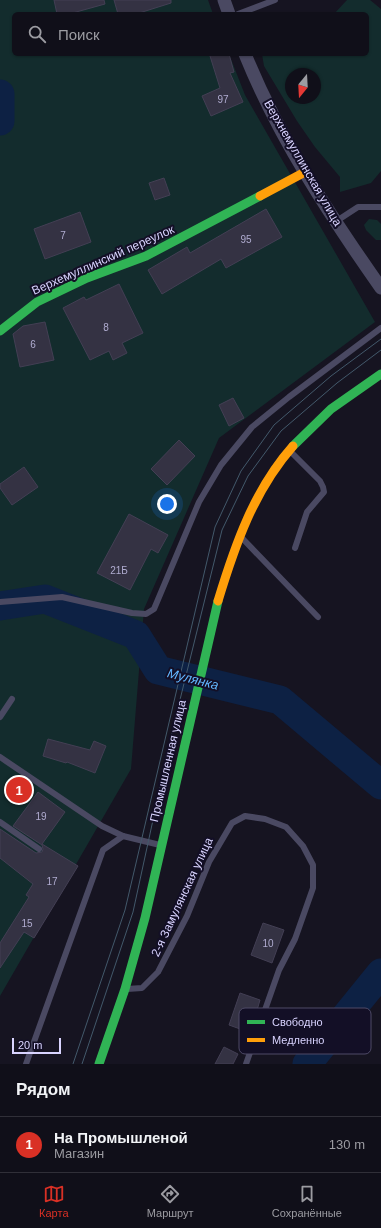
<!DOCTYPE html>
<html lang="ru">
<head>
<meta charset="utf-8">
<style>
	:root { --surface:#100f19; --page:#1e1d26; --text:#f1f3f6; --muted:#9c9ca2; --line:#302f38; --accent:#d93025 }
	body { margin:0; font-family:Helvetica,sans-serif; background:var(--page); color:var(--text) }
	.compass { position:absolute; left:285px; top:68px; width:36px; height:36px; border-radius:50%; background:var(--surface); box-shadow:0 1px 3px #0004; rotate:198deg }
	.scale { position:absolute; left:12px; bottom:10px; width:49px; box-sizing:border-box; padding-left:4px; border:2px solid #d9d4ff; border-top:0; font-size:11px; line-height:14px; white-space:nowrap; color:#d9d4ff; -webkit-text-stroke:3px #130f26; paint-order:stroke }
	.you { position:absolute; left:167px; top:504px; width:14px; height:14px; margin:-10px; border:3px solid #fff; border-radius:50%; background:#1a73e8; box-shadow:0 0 0 6px #1a73e833 }
	.badge { display:grid; place-items:center; width:26px; height:26px; border-radius:50%; background:var(--accent); color:#fff; font-size:13px; font-weight:700 }
	.pin { position:absolute; translate:-50% -50%; border:2px solid #fff; box-shadow:0 1px 4px #0006 }
	.list { margin:0; padding:0; list-style:none }
	h2 { display:flex; justify-content:space-between; align-items:center; height:52px; margin:0; padding:0 16px; font-size:17px }
	h2 small { font-size:13px; font-weight:400; color:var(--muted) }
	.list li { display:grid; grid-template-columns:26px 1fr auto; gap:12px; align-items:center; box-sizing:border-box; height:56px; padding:0 16px; border-top:1px solid var(--line) }
	.list b { display:block; font-size:15px; white-space:nowrap }
	.list p { margin:0; font-size:13px; white-space:nowrap; color:var(--muted) }
	.list em { font-size:13px; font-style:normal; color:var(--muted) }
	.icon { flex:none; width:22px; height:22px; fill:none; stroke:currentColor; stroke-width:2; stroke-linecap:round; stroke-linejoin:round }
	.map { position:relative; flex:none; width:381px; height:1064px; overflow:hidden }
	.search { position:absolute; background:var(--surface); box-shadow:0 1px 3px #0004; left:12px; right:12px; top:12px; height:44px; display:flex; align-items:center; gap:10px; box-sizing:border-box; padding:0 14px; border-radius:6px; color:var(--muted); font-size:15px }
	.sheet { height:108px; background:var(--surface) }
	nav { display:flex; justify-content:space-around; align-items:center; box-sizing:border-box; height:56px; border-top:1px solid var(--line); background:var(--surface); font-size:11px; color:var(--muted) }
	nav a { display:grid; justify-items:center; gap:2px }
	nav .on { color:var(--accent) }
	.map>svg:first-child { display:block }
</style>
</head>
<body>
<div class="map">
<svg width="381" height="1064" viewBox="0 0 381 1064">
	<rect width="100%" height="100%" fill="#161421"/>
	<g fill="#132c2d" fill-rule="evenodd">
		<path d="M0 0H208L213 14H14V54H229L245 95 375 322 219 438 144 609 131 769 0 996Z"/>
		<path d="M347 0H370L381 9V171L371 183 340 192V177L315 147 297 121 264 66 262 54H367V14H334ZM291 74H315V98H291Z"/>
		<path d="M369 219 377 220 381 224V240H376L366 230 364 225Z"/>
	</g>
	<g fill="none" stroke-linecap="round" stroke-linejoin="round">
		<g stroke="#0d2144" stroke-width="29">
			<path d="M0 94V121"/>
			<path d="M0 606 45 599 136 635 158 670 280 700 381 785"/>
			<path d="M307 1064 381 973"/>
		</g>
	</g>
	<g fill="#343243" stroke="#433f54">
		<path d="M54 0H104L105 4 69 14H57Z"/>
		<path d="M114 0H171V3L136 14H118Z"/>
		<path d="M217 54H229L234 72 230 73 243 102 211 116 202 96 220 88 210 56Z"/>
		<path d="M164 178 170 195 155 200 149 183Z"/>
		<path d="M266 209 282 237 226 268 221 259 162 294 148 270 187 247 190 253Z"/>
		<path d="M80 212 91 242 45 259 34 229Z"/>
		<path d="M119 284 143 333 122 343 127 353 113 360 109 351 90 360 63 308 84 297 86 300Z"/>
		<path d="M45 322 54 360 20 367 13 334 23 326Z"/>
		<path d="M233 398 244 418 229 426 219 405Z"/>
		<path d="M179 440 195 456 167 485 151 469Z"/>
		<path d="M24 467 38 487 12 505 0 488V484Z"/>
		<path d="M129 514 168 535 158 553 151 549 130 590 97 573Z"/>
		<path d="M48 739 90 750 94 741 106 746 95 773 67 762 66 763 43 756Z"/>
		<path d="M38 792 65 812 42 844 78 866 34 938 24 932 0 968V943L29 897 26 895 33 884 0 858V829L36 853 42 852 43 849 42 845 13 826Z"/>
		<path d="M263 923 284 930 272 963 251 955Z"/>
		<path d="M240 993 260 1000 255 1017 248 1014 243 1030 229 1025Z"/>
		<path d="M224 1047 238 1054 233 1064H215Z"/>
	</g>
	<g fill="none" stroke-linecap="round" stroke-linejoin="round">
		<g stroke="#4a4962" stroke-width="6">
			<path d="M238 14 275 0"/>
			<path d="M335 222 358 207H381"/>
			<path d="M291 452 320 481 323 487 324 492 307 512 295 548"/>
			<path d="M242 538 318 617"/>
			<path d="M0 602 62 597 132 613 146 614 154 609 199 502 221 465 252 427 289 397 381 328"/>
			<path d="M0 717 12 699"/>
			<path d="M0 757 102 826 123 836"/>
			<path d="M0 822 39 849"/>
			<path d="M127 989 142 988 158 972 187 916 209 862 232 823 245 816 265 819 286 827 303 846 313 865V888L295 939 279 970 246 1064"/>
			<path d="M26 1064 103 850 123 836 160 845"/>
		</g>
		<g stroke="#4a4962" stroke-width="13">
			<path d="M224 0 229 14"/>
			<path d="M245 54C279 138 329 214 381 288"/>
		</g>
		<g stroke="#30b455" stroke-width="9">
			<path d="M0 331 37 302 87 278 146 256 260 196"/>
			<path d="M293 446 331 409 381 374"/>
			<path d="M99 1064 125 989 145 918 218 601"/>
		</g>
		<g stroke="#ff9f0a" stroke-width="9">
			<path d="M260 196 305 172"/>
			<path d="M218 601C235 545 254 490 293 446"/>
		</g>
		<g stroke="#43596b" stroke-width="1">
			<path d="M73 1064 125 910 215 527 241 471 274 425 331 376 381 339"/>
			<path d="M82 1064 133 912 173 728 222 530 248 476 281 431 337 383 381 350"/>
		</g>
	</g>
	<g text-anchor="middle" dominant-baseline="central" stroke-width="4" stroke-linejoin="round" paint-order="stroke">
		<g font-size="10" fill="#b0acd0">
			<text x="223" y="99">97</text>
			<text x="63" y="235">7</text>
			<text x="246" y="239">95</text>
			<text x="106" y="327">8</text>
			<text x="33" y="344">6</text>
			<text x="119" y="570">21Б</text>
			<text x="41" y="816">19</text>
			<text x="52" y="881">17</text>
			<text x="27" y="923">15</text>
			<text x="268" y="943">10</text>
		</g>
		<g font-size="12" fill="#d9d4ff" stroke="#130f26">
			<text transform="translate(303 163) rotate(60)">Верхнемуллинская улица</text>
			<text transform="translate(103 260) rotate(-24)">Верхемуллинский переулок</text>
			<text transform="translate(168 761) rotate(-77)">Промышленная улица</text>
			<text transform="translate(182 897) rotate(-65)">2-я Замулянская улица</text>
		</g>
		<g font-size="13" font-style="italic" fill="#62b6ff" stroke="#130f26">
			<text transform="translate(193 679) rotate(14)">Мулянка</text>
		</g>
	</g>
	<rect x="239" y="1008" width="132" height="46" rx="6" fill="#130f26" stroke="#4e4a67" stroke-width="1"/>
	<rect x="247" y="1020" width="18" height="4" fill="#30b455"/>
	<rect x="247" y="1038" width="18" height="4" fill="#ff9f0a"/>
	<g font-size="11" fill="#d9d4ff">
		<text x="272" y="1026">Свободно</text>
		<text x="272" y="1044">Медленно</text>
	</g>
</svg>
<svg class="compass" viewBox="-18 -18 36 36"><path d="M0-13l5 13h-10z" fill="#e53935"/><path d="M0 13l5-13h-10z" fill="#9c9ca2"/></svg>
<div class="scale">20 m</div>
<div class="you"></div>
<div class="pin badge" style="left:19px;top:790px">1</div>
<div class="search"><svg class="icon" aria-label="search" viewBox="0 0 24 24"><circle cx="10" cy="10" r="6"/><path d="M15 15l6 6"/></svg>Поиск</div>
</div>
<section class="sheet">
<h2>Рядом<small></small></h2>
<ul class="list">
<li><span class="badge">1</span><div><b>На Промышленой</b><p>Магазин</p></div><em>130 m</em></li>
</ul>
</section>
<nav>
<a class="on"><svg class="icon" aria-label="map" viewBox="0 0 24 24"><path d="M3 6l6-2 6 2 6-2v14l-6 2-6-2-6 2zM9 4v14M15 6v14"/></svg>Карта</a>
<a><svg class="icon" aria-label="directions" viewBox="0 0 24 24"><path d="M12 3l9 9-9 9-9-9zM9 14v-3h6M13 9l2 2-2 2"/></svg>Маршрут</a>
<a><svg class="icon" aria-label="saved" viewBox="0 0 24 24"><path d="M7 4h10v16l-5-4-5 4z"/></svg>Сохранённые</a>
</nav>
</body>
</html>
